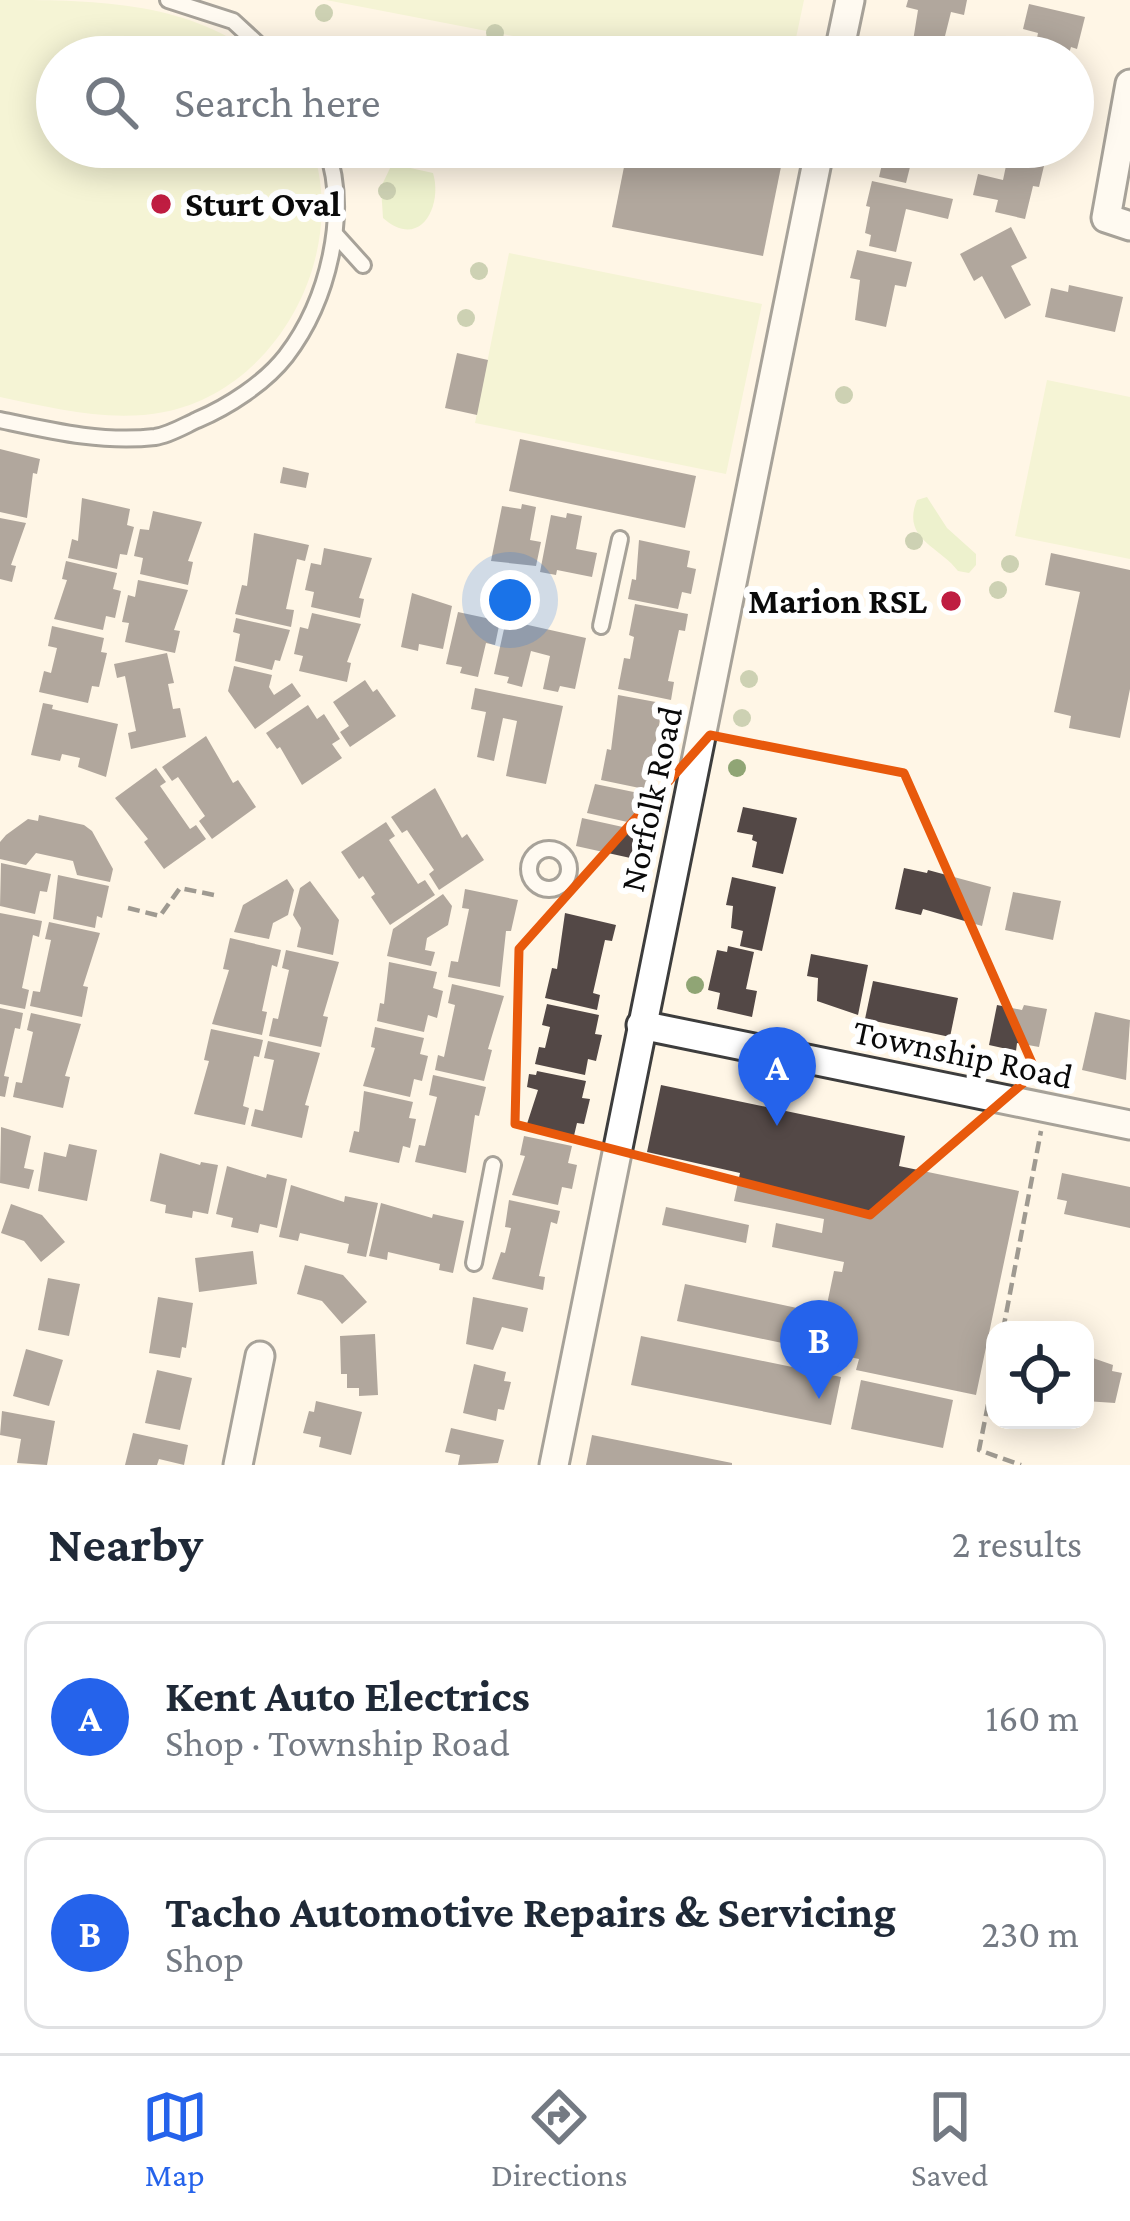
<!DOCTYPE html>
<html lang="en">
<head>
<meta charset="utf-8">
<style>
	:root { --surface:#fff; --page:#f6f6f7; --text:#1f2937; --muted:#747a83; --line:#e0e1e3; --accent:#2563eb }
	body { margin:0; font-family:"Crimson Pro",serif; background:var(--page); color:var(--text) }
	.controls { position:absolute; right:36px; bottom:36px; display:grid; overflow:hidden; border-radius:24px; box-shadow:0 6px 30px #0003 }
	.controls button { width:108px; height:108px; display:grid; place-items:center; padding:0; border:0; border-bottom:3px solid var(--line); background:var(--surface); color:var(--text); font:60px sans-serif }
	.you { position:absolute; left:510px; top:600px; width:42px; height:42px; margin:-30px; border:9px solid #fff; border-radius:50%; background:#1a73e8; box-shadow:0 0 0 18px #1a73e833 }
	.badge { display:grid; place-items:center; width:78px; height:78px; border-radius:50%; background:var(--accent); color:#fff; font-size:39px; font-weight:700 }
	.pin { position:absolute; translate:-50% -99px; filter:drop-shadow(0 3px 6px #0008) }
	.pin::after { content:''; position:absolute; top:63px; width:42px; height:36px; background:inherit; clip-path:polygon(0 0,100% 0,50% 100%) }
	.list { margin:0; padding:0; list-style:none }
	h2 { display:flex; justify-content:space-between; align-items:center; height:156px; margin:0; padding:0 48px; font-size:51px }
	h2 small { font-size:39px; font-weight:400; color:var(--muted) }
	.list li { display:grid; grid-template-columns:78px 1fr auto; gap:36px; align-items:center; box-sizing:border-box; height:192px; margin:0 24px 24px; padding:0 24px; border:3px solid var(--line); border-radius:24px }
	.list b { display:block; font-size:45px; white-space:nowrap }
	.list p { margin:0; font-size:39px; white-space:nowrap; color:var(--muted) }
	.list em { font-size:39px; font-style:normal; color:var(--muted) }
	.icon { flex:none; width:66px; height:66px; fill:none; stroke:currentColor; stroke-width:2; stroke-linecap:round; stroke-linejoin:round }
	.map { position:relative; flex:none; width:1130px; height:1465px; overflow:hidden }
	.search { position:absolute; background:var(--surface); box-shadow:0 6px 30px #0003; left:36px; right:36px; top:36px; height:132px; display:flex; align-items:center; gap:30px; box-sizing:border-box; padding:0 42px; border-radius:66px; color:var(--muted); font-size:45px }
	.sheet { height:588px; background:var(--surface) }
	nav { display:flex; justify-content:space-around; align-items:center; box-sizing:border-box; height:168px; border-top:3px solid var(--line); background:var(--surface); font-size:33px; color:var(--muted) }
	nav a { display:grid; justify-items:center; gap:6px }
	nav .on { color:var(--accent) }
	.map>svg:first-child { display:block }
</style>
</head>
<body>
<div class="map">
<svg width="1130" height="1465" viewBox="0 0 1130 1465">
	<rect width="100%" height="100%" fill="#fff6e6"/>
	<g fill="#d8eaaf">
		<path d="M392 164 433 173C443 206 420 251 383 218L381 187Z"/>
		<path d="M927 497 947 528 976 554V565L969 573 958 571C939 546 901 539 917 500Z"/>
	</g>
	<g fill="#e9f1c1">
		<path d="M0 0C89 0 187 0 258 57H57V147H312C349 255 277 390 164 412 110 423 53 408 0 397Z"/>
		<path d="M326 0H804L792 57H622Z"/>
		<path d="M509 253 762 304 726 474 475 423Z"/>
		<path d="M1047 380 1130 397V559L1015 536Z"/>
	</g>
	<g fill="#534846">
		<path d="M908 0H967L964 15 951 12 942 48 913 41 918 10 906 7Z"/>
		<path d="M1029 4 1085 17 1077 49 1071 47 1068 57H1033L1038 33 1023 29Z"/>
		<path d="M628 147H785L763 256 612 227Z"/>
		<path d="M886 147H915L906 183 879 177Z"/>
		<path d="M1010 147 1048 149 1039 187 1033 186 1025 219 995 212 998 200 973 195 978 174 1003 180Z"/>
		<path d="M872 181 953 199 948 219 906 209 896 252 869 246 871 235 865 233 870 207 866 206Z"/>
		<path d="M1011 227 1027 258 1011 266 1031 305 1005 319 982 276 974 281 960 254Z"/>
		<path d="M857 250 912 262 906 287 895 285 886 327 855 320 860 280 850 278Z"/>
		<path d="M1069 285 1123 297 1115 332 1045 317 1051 288 1068 292Z"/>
		<path d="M457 353 488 360 477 415 445 408Z"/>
		<path d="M520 439 696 476 685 528 509 491Z"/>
		<path d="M0 449 40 459 37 474 33 473 27 518 0 512Z"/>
		<path d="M283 467 309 473 306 488 280 483Z"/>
		<path d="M82 498 130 509 127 525 134 527 127 555 120 554 117 569 68 558 72 539 78 541Z"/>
		<path d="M522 504 536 507 530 540 541 542 536 566 491 561 502 506 521 509Z"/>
		<path d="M153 511 202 522 188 561 193 562 188 585 140 574 143 558 134 556 140 529 149 530Z"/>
		<path d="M567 513 582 516 576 549 597 553 592 577 557 570 556 575 540 572 551 515 566 518Z"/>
		<path d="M0 518 26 523 11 565 16 566 12 582 0 579Z"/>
		<path d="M254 533 309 545 305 561 297 559 286 609 294 610 291 627 235 614 242 585 247 586Z"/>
		<path d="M639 540 690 551 687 567 696 569 691 594 682 592 678 609 628 599 632 579 636 580Z"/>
		<path d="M324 548 372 558 359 598 364 599 360 618 311 607 314 592 305 590 311 563 321 565Z"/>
		<path d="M1051 553 1130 570V689L1120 738 1069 728 1071 716 1054 712 1080 592 1045 585Z"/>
		<path d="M66 561 117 573 113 589 121 591 115 618 106 616 103 630 54 619 67 580 62 579Z"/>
		<path d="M138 580 188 590 174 630 180 631 175 653 125 642 129 623 122 622 128 595 135 597Z"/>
		<path d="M412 593 452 606 443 649 419 644 418 651 401 647Z"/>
		<path d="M635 604 688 614 685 631 679 630 668 681 674 682 671 700 618 689 624 658 630 659 634 637 629 635Z"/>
		<path d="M458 612 500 621 495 645 486 643 478 677 460 673 462 667 446 664Z"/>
		<path d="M312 613 361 624 347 662 351 663 347 682 299 671 303 656 294 654 300 627 308 629Z"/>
		<path d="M236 618 290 630 280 661 275 660 272 670 235 661 240 634 233 632Z"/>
		<path d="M506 620 586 638 575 689 560 686 558 692 543 689 550 656 531 651 522 687 507 683 509 677 494 674Z"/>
		<path d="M52 626 104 638 101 652 107 653 99 687 92 686 88 703 39 692 44 671 51 673 57 648 48 646Z"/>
		<path d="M167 653 174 683 168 684 173 709 180 708 186 737 131 749 128 733 136 731 125 676 117 678 114 664Z"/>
		<path d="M234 666 272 675 269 687 274 695 292 683 301 696 255 729 228 691Z"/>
		<path d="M365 680 373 692 377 689 396 716 350 747 340 732 349 726 333 702Z"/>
		<path d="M475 688 563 706 546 784 506 776 517 721 503 718 494 761 477 757 486 712 471 709Z"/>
		<path d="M618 695 672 705 669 721 660 720 650 771 658 772 654 791 601 780 607 749 611 750Z"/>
		<path d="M43 703 53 705 52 709 118 724 106 777 78 767 80 758 62 754 60 761 31 755Z"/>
		<path d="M308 705 317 719 324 714 340 739 332 744 342 758 302 785 280 747 277 749 266 733Z"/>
		<path d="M206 736 233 783 238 780 256 807 212 839 199 821 205 816 178 777 172 781 162 767Z"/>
		<path d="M156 768 166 782 160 786 190 829 196 825 206 839 164 869 144 842 148 839 115 798Z"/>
		<path d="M595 784 653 796 641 825 587 813Z"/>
		<path d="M435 788 462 838 467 834 484 860 439 890 429 874 434 870 407 830 402 833 391 817Z"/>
		<path d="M743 807 797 818 783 874 752 867 757 842 752 840 753 835 737 832Z"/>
		<path d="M39 815 84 825 92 831 113 869 110 882 77 875 73 861 36 853 26 865 0 859V842L6 835 28 819 38 821Z"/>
		<path d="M582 818 641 831 635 859 576 846Z"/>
		<path d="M386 822 395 836 389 840 418 884 425 880 435 895 390 925 371 897 375 894 363 876 359 879 341 852Z"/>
		<path d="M1 863 51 874 47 892 40 891 35 914 0 906Z"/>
		<path d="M904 868 927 873 928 870 991 887 982 926 923 909 921 915 895 909Z"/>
		<path d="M58 875 109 886 102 918 97 916 95 928 53 919Z"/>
		<path d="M732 877 776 887 762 951 740 946 743 931 731 928 733 906 726 905Z"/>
		<path d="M287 879 294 890 288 915 273 923 269 939 234 932 243 905Z"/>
		<path d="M310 881 339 920 333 955 297 947 301 928 293 915 300 888Z"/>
		<path d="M465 889 518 900 511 931H506L500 987 448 977 451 961 458 962 469 909 462 908Z"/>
		<path d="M1013 892 1061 901 1053 940 1005 930Z"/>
		<path d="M443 894 452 906 448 925 427 938 425 950 435 952 431 966 387 956 393 929Z"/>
		<path d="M0 913 42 921 39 937 33 935 22 988 29 990 25 1009 0 1004Z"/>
		<path d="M565 913 616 925 612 941 605 940 593 993 600 995 597 1010 545 998 552 968 557 969Z"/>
		<path d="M49 922 100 933 83 986 88 987 82 1017 30 1006 33 991 40 992 51 940 45 939Z"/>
		<path d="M230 938 281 950 277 967 272 965 262 1011 267 1012 262 1035 212 1024 229 970 223 969Z"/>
		<path d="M728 946 754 952 746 989 757 991 752 1017 717 1009 720 993 708 990 717 950 727 952Z"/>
		<path d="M286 950 339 962 323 1016 328 1017 321 1047 269 1036 273 1018 278 1019 289 970 282 968Z"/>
		<path d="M811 954 868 965 858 1015 817 1001 818 978 807 976Z"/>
		<path d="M389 962 437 972 433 988 443 991 437 1018 428 1015 424 1032 377 1021 380 1003 384 1004Z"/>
		<path d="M873 981 958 998 950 1037 865 1019Z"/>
		<path d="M452 984 504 996 488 1049 492 1050 484 1081 435 1070 438 1055 444 1057 455 1005 448 1003Z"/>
		<path d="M547 1004 599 1015 595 1034 602 1035 596 1061 588 1059 585 1075 535 1064 539 1047 545 1048 550 1027 542 1025Z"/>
		<path d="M997 1005 1022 1010 1024 1005 1047 1009 1039 1047 1017 1043 1016 1051 989 1045Z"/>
		<path d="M0 1008 23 1013 20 1029 15 1028 4 1076 9 1077 5 1097 0 1096Z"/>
		<path d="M1095 1012 1130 1020 1126 1080 1082 1070Z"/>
		<path d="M31 1013 81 1024 65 1076 70 1077 63 1108 13 1097 16 1082 22 1083 33 1032 27 1030Z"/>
		<path d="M375 1027 424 1038 420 1054 428 1056 422 1081 414 1079 410 1097 363 1086 375 1048 371 1047Z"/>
		<path d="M211 1029 263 1040 259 1057 254 1056 243 1106 249 1108 245 1125 194 1114 209 1061 204 1060Z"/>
		<path d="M268 1041 320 1053 305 1105 309 1106 302 1138 251 1126 255 1109 263 1111 274 1060 264 1058Z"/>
		<path d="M537 1071 586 1081 582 1098 590 1099 584 1124 577 1123 573 1140 525 1130 538 1090 527 1087 529 1074 536 1075Z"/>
		<path d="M433 1075 486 1087 479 1116 475 1115 466 1173 415 1162 419 1145 425 1146 437 1097 429 1095Z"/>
		<path d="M661 1085 905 1136 899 1166 1019 1191 976 1395 856 1370 859 1359 677 1321 685 1284 825 1314 834 1271 842 1272 844 1262 772 1247 776 1223 822 1233 824 1219 734 1201 740 1173 647 1152Z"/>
		<path d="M364 1091 413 1102 409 1118 416 1119 410 1148 403 1146 399 1163 349 1152 354 1131 359 1132Z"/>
		<path d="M1 1127 31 1136 24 1168 34 1170 29 1189 0 1183Z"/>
		<path d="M524 1136 572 1146 568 1163 577 1165 572 1189 562 1187 558 1205 512 1195 525 1156 520 1155Z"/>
		<path d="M69 1144 97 1150 87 1201 38 1191 44 1152 66 1157Z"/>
		<path d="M160 1153 200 1165 201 1162 218 1165 208 1214 193 1211 192 1218 165 1213 166 1205 150 1201Z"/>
		<path d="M227 1166 266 1178 267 1174 287 1179 277 1228 260 1224 258 1233 231 1227 233 1218 216 1214Z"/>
		<path d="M1062 1173 1130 1187V1228L1064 1214 1067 1201 1057 1199Z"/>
		<path d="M291 1185 344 1202 345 1196 378 1203 366 1257 347 1253 349 1244 300 1233 298 1241 279 1237Z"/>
		<path d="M509 1200 560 1211 557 1224 551 1222 539 1276 545 1277 543 1290 492 1279 501 1252 505 1253 511 1228 505 1227Z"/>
		<path d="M381 1203 432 1218 433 1214 464 1221 453 1273 439 1270 440 1264 388 1252 387 1260 369 1256Z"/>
		<path d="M11 1204 42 1215 65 1242 41 1262 24 1241 1 1233Z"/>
		<path d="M666 1207 749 1225 746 1243 662 1225Z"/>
		<path d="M253 1251 257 1284 199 1292 195 1258Z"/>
		<path d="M305 1265 343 1275 367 1302 342 1324 322 1301 297 1294Z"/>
		<path d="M48 1278 80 1284 69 1336 38 1330Z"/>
		<path d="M158 1297 193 1303 186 1348 182 1347 180 1358 149 1353Z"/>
		<path d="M473 1297 528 1308 523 1332 502 1327 493 1350 466 1344Z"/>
		<path d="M375 1334 378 1395 359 1396V1388H347V1374H341L340 1336Z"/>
		<path d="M641 1336 841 1377 831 1425 631 1385Z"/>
		<path d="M26 1349 63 1360 49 1406 13 1396Z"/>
		<path d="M1087 1356 1113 1365 1112 1371 1122 1373 1115 1403 1085 1401Z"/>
		<path d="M474 1364 506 1372 504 1381 511 1382 504 1410 498 1409 496 1421 463 1413Z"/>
		<path d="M157 1370 192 1378 180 1430 145 1423Z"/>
		<path d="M861 1380 953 1400 943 1448 851 1429Z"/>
		<path d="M316 1401 362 1412 351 1455 319 1447 321 1437 303 1433 309 1411 314 1412Z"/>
		<path d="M2 1411 55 1421 47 1465 17 1463 21 1439 0 1435Z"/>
		<path d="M451 1428 504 1440 498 1463 458 1465 460 1455 445 1452Z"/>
		<path d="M133 1433 188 1445 184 1465 159 1459 157 1465H125Z"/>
		<path d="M592 1435 732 1463V1465H586Z"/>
	</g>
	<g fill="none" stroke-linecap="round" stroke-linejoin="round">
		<defs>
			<g id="lane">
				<path d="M168 0 233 21 272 57"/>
				<path d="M335 234 363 265"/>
				<path d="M0 420C52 431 102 443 155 437 169 435 184 426 197 420 228 407 265 383 286 356 328 301 350 213 326 147"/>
				<path d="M601 626 620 539"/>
				<circle cx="549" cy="869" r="20"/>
				<path d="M474 1263 493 1165"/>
			</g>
			<g id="street">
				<path d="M838 57 850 0"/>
				<path d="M1130 84 1106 218 1130 226"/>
				<path d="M641 1025 1130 1125"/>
				<path d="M238 1465 260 1356"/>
				<path d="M554 1465 820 147"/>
			</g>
		</defs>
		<use href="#lane" stroke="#3d3d3d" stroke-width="20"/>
		<use href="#street" stroke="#3d3d3d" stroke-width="33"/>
		<g stroke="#2c2c2c" stroke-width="4.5" stroke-dasharray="12 6" stroke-linecap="butt">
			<path d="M128 908 160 916 180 888 214 895"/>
			<path d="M1003 1330 1041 1131"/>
			<path d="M995 1369 979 1450 1021 1465"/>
		</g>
		<use href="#lane" stroke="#fff" stroke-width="14"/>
		<use href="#street" stroke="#fff" stroke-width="27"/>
	</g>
	<g fill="#90a575">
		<circle cx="324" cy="13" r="9"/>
		<circle cx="495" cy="33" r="9"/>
		<circle cx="801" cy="45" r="9"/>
		<circle cx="387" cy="191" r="9"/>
		<circle cx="479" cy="271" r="9"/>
		<circle cx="466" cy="318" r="9"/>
		<circle cx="844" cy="395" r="9"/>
		<circle cx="914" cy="541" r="9"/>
		<circle cx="1010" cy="564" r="9"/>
		<circle cx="998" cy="590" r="9"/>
		<circle cx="749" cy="679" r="9"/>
		<circle cx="742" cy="718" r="9"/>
		<circle cx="737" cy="768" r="9"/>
		<circle cx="695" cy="985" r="9"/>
	</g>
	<path d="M0 0H1130V1465H0ZM710 735 904 773 1036 1072 870 1215 515 1124 519 949Z" fill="#fff6e6" fill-opacity=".55" fill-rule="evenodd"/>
	<path fill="none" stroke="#e8590c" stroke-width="9" stroke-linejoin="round" d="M710 735 904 773 1036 1072 870 1215 515 1124 519 949Z"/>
	<g fill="#bf1d41" stroke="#fff" stroke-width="4.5">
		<circle cx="161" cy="204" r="12"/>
		<circle cx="951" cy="601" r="12"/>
	</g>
	<g text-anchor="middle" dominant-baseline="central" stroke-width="12" stroke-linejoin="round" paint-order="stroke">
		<g font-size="36" font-weight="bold" fill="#0a0a0a" stroke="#fff" text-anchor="start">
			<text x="185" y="204">Sturt Oval</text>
			<text x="927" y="601" text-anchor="end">Marion RSL</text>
		</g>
		<g font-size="36" fill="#0a0a0a" stroke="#fff">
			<text transform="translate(651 799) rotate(-78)">Norfolk Road</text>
			<text transform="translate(963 1054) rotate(12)">Township Road</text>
		</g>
	</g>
</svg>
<div class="controls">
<button><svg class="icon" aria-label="locate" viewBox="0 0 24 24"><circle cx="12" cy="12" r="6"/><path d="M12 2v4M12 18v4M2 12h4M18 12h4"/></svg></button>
</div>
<div class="you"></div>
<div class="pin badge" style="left:777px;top:1126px">A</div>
<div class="pin badge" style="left:819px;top:1399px">B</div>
<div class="search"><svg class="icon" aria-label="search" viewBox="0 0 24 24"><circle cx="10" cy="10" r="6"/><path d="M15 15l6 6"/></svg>Search here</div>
</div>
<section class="sheet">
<h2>Nearby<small>2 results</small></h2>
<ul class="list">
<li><span class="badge">A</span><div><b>Kent Auto Electrics</b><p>Shop · Township Road</p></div><em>160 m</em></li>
<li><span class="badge">B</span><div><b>Tacho Automotive Repairs &amp; Servicing</b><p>Shop</p></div><em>230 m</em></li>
</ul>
</section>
<nav>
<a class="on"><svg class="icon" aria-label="map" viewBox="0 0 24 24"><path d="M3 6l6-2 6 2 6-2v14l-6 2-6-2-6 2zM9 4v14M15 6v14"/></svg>Map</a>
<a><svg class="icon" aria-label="directions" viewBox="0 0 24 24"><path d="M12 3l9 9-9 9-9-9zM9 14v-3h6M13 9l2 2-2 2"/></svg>Directions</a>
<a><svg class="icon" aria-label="saved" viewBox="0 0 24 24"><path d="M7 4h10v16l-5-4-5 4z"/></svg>Saved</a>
</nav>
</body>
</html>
